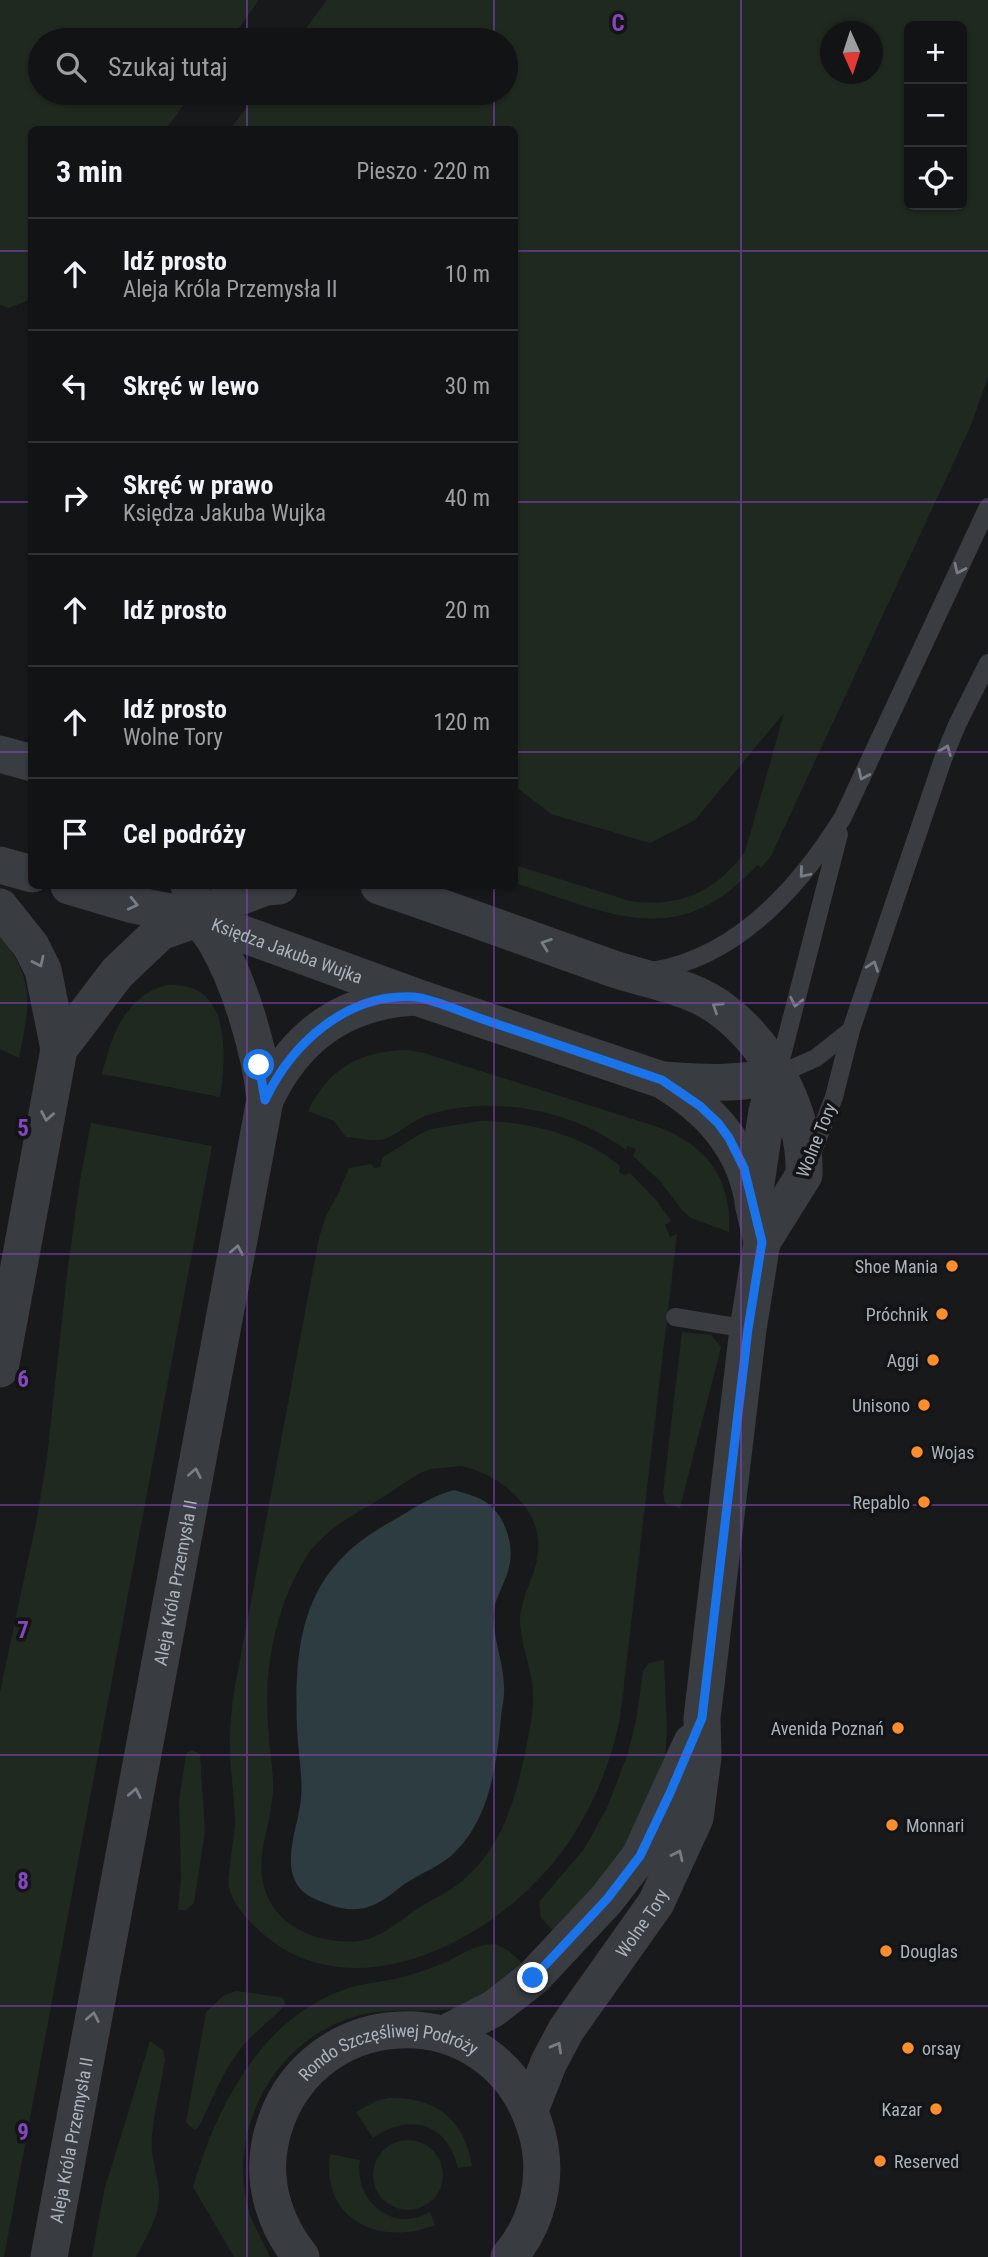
<!DOCTYPE html>
<html lang="pl">
<head>
<meta charset="utf-8">
<style>
	:root { --surface:#121314; --page:#1b1c1d; --text:#f1f3f6; --muted:#9c9ea0; --line:#313234 }
	body { margin:0; font-family:"Roboto Condensed",sans-serif; background:var(--page); color:var(--text) }
	.controls { position:absolute; right:21px; top:21px; display:grid; overflow:hidden; border-radius:10px; box-shadow:0 2px 5px #0004 }
	.controls button { width:63px; height:63px; display:grid; place-items:center; padding:0; border:0; border-bottom:2px solid var(--line); background:var(--surface); color:var(--text); font:35px sans-serif }
	.compass { position:absolute; left:820px; top:21px; width:63px; height:63px; border-radius:50%; background:var(--surface); box-shadow:0 2px 5px #0004; rotate:177deg }
	.stop { position:absolute; width:21px; height:21px; margin:-16px; border:5px solid #1a73e8; border-radius:50%; background:#fff }
	.stop.end { background:#1a73e8; border-color:#fff; box-shadow:0 2px 7px #0008 }
	.list { margin:0; padding:0; list-style:none }
	h2 { display:flex; justify-content:space-between; align-items:center; height:91px; margin:0; padding:0 28px; font-size:30px }
	h2 small { font-size:23px; font-weight:400; color:var(--muted) }
	.list li { display:grid; grid-template-columns:46px 1fr auto; gap:21px; align-items:center; box-sizing:border-box; height:112px; padding:0 28px; border-top:2px solid var(--line) }
	.list b { display:block; font-size:26px; white-space:nowrap }
	.list p { margin:0; font-size:23px; white-space:nowrap; color:var(--muted) }
	.list em { font-size:23px; font-style:normal; color:var(--muted) }
	.icon { flex:none; width:38px; height:38px; fill:none; stroke:currentColor; stroke-width:2; stroke-linecap:round; stroke-linejoin:round }
	.map { position:relative; flex:none; width:988px; height:2257px; overflow:hidden }
	.search { position:absolute; background:var(--surface); box-shadow:0 2px 5px #0004; left:28px; top:28px; width:490px; height:77px; display:flex; align-items:center; gap:18px; box-sizing:border-box; padding:0 24px; border-radius:38px; color:var(--muted); font-size:26px }
	.panel { position:absolute; background:var(--surface); box-shadow:0 2px 5px #0004; left:28px; top:126px; width:490px; height:763px; border-radius:10px }
	.map>svg:first-child { display:block }
</style>
</head>
<body>
<div class="map">
<svg width="988" height="2257" viewBox="0 0 988 2257">
	<rect width="100%" height="100%" fill="#18191b"/>
	<g fill="#202920" fill-rule="evenodd">
		<path d="M0 0H259L230 40H40V93H192L166 129 32 130 31 299 9 308 0 305Z"/>
		<path d="M327 0H988V377L971 425 771 856 761 868 757 865C678 953 610 913 515 883V865L630 901C680 908 715 892 745 852L784 713 695 820 650 843 551 814 515 786 514 130 230 129 258 93H506V40H297ZM909 26H962V205H909ZM830 32H872V74H830Z"/>
		<path d="M0 935C36 984 30 1001 19 1058L0 1049Z"/>
		<path d="M167 985C174 985 182 985 189 987 231 999 225 1064 220 1097L102 1074C111 1037 125 995 167 985Z"/>
		<path d="M408 1050 424 1053 661 1128C708 1147 732 1180 729 1232L691 1218 682 1210 660 1181 633 1156 636 1149 627 1146 626 1150C572 1110 495 1095 431 1114 413 1119 398 1135 384 1139 373 1142 358 1138 346 1137L334 1121 308 1111C330 1067 360 1051 408 1050Z"/>
		<path d="M480 1121C526 1121 584 1135 620 1166L619 1172 623 1175 630 1173 657 1201 671 1221 665 1225 670 1237 677 1234 620 1718C610 1767 591 1812 561 1853 505 1928 383 2001 289 1952 268 1941 234 1912 229 1887 227 1878 234 1838 235 1824 235 1801 231 1778 230 1755 229 1734 231 1713 234 1692L319 1238 326 1215 338 1194 349 1168 371 1164 374 1168 380 1167 383 1157 420 1134 431 1129ZM461 1466C500 1474 543 1509 538 1552 536 1576 520 1598 520 1622 521 1646 532 1669 533 1693 534 1712 529 1734 525 1753 515 1801 502 1847 463 1880 450 1892 432 1899 417 1909 382 1933 372 1948 325 1939 300 1934 275 1918 266 1893 253 1859 271 1827 273 1792 274 1771 269 1748 268 1726 264 1668 275 1609 305 1559 324 1528 356 1514 385 1496 397 1488 408 1480 420 1473L431 1469Z"/>
		<path d="M91 1123 212 1146 4 2257H0V1692L37 1518 47 1457 67 1274 80 1180Z"/>
		<path d="M682 1332 711 1335 721 1347 680 1508 665 1503 663 1493Z"/>
		<path d="M664 1660 667 1729 665 1762 642 1826 556 1934 541 1918 539 1902 584 1849 607 1808 627 1756 636 1721 643 1671 649 1663Z"/>
		<path d="M192 1750 200 1754 205 1831 194 1903 186 1910H178L181 1877 179 1802 186 1753Z"/>
		<path d="M495 1944 509 1951 524 1965C518 1971 512 1979 505 1984 495 1991 464 2008 453 2009 419 2013 392 2007 357 2016 278 2038 229 2123 247 2204 251 2223 262 2239 270 2257H234L193 2187C216 2108 260 2020 343 1990 364 1982 388 1982 410 1975 422 1971 435 1967 446 1962 463 1954 476 1944 495 1944Z"/>
		<path d="M236 1991 280 1997 284 1999 285 2005C271 2021 252 2033 239 2051 221 2074 211 2103 198 2128L194 2130 186 2122 206 2012 223 1996Z"/>
		<path d="M150 2041 163 2050 165 2060C161 2085 154 2111 152 2136 150 2155 157 2172 159 2190 161 2215 146 2237 136 2257H92L104 2191Z"/>
		<path d="M388 2098C436 2096 465 2120 472 2166L458 2168C447 2122 409 2113 373 2138L356 2112 376 2101Z"/>
		<circle cx="408" cy="2175" r="35"/>
		<path d="M330 2154 360 2160C353 2200 392 2234 430 2212L435 2225C380 2247 321 2220 330 2154Z"/>
	</g>
	<path fill="#2d3c40" d="M454 1490C467 1494 482 1497 492 1507 508 1523 515 1551 508 1571 504 1585 493 1602 493 1617 494 1640 503 1662 504 1685 505 1696 502 1707 501 1717 497 1763 490 1817 456 1851 440 1868 416 1874 398 1889 376 1907 358 1915 330 1905 322 1902 313 1899 306 1894 277 1872 298 1829 301 1799 303 1775 298 1753 297 1729 294 1639 303 1571 387 1524 410 1511 428 1497 454 1490Z"/>
	<g fill="none" stroke-linecap="round" stroke-linejoin="round">
		<g stroke="#393c40" stroke-width="18">
			<path d="M652 971C738 957 799 888 843 817L988 507"/>
			<path d="M778 1071 839 834"/>
			<path d="M777 1075 816 1058 851 1030"/>
			<path d="M811 1156 834 1097 851 1030 943 759 957 725 988 663"/>
			<path d="M675 1317 748 1329"/>
		</g>
		<g stroke="#393c40" stroke-width="37">
			<path d="M0 754 32 763"/>
			<path d="M0 865 32 874"/>
			<path id="s1" d="M69 886 130 904 199 918 416 997 662 1080C707 1107 741 1142 752 1195"/>
			<path d="M379 886C457 912 534 941 611 968 649 981 693 986 725 1012 772 1049 806 1114 804 1175L762 1242"/>
			<path d="M0 907 31 946 43 970 59 1049"/>
			<path d="M663 1080C703 1083 738 1085 777 1075"/>
			<path d="M265 1100C295 1036 344 1001 415 997"/>
			<path d="M0 1369 59 1049 117 973 160 932 199 918 226 902 266 887 279 886"/>
			<path d="M444 2034 493 2009 533 1978 607 1899 640 1856 692 1742"/>
			<path id="s2" d="M530 2110 549 2062 566 2030 656 1903 695 1818 703 1757 702 1718 748 1329 762 1242 753 1203 767 1111 777 1075"/>
			<path id="s3" d="M49 2257 265 1100C261 1054 240 984 217 944 212 934 203 926 199 917 194 907 193 895 189 886"/>
			<path id="s4" d="M301 2257C275 2225 262 2184 270 2143 300 1999 497 1989 537 2133 549 2177 538 2223 509 2257"/>
		</g>
	</g>
	<defs><path id="oneway-chevron" d="M-2-3.5L2.5 0L-2 3.5" fill="none" stroke-width="1.6" stroke-linecap="round" stroke-linejoin="round" transform="scale(1.75)"/></defs>
	<g stroke="#777d84">
		<use href="#oneway-chevron" transform="translate(959 569) rotate(115)"/>
		<use href="#oneway-chevron" transform="translate(946 750) rotate(-68)"/>
		<use href="#oneway-chevron" transform="translate(863 775) rotate(115)"/>
		<use href="#oneway-chevron" transform="translate(804 873) rotate(130)"/>
		<use href="#oneway-chevron" transform="translate(133 904) rotate(13)"/>
		<use href="#oneway-chevron" transform="translate(546 944) rotate(-160)"/>
		<use href="#oneway-chevron" transform="translate(39 962) rotate(65)"/>
		<use href="#oneway-chevron" transform="translate(873 966) rotate(-71)"/>
		<use href="#oneway-chevron" transform="translate(796 1002) rotate(102)"/>
		<use href="#oneway-chevron" transform="translate(717 1007) rotate(-147)"/>
		<use href="#oneway-chevron" transform="translate(47 1116) rotate(100)"/>
		<use href="#oneway-chevron" transform="translate(237 1250) rotate(-79)"/>
		<use href="#oneway-chevron" transform="translate(195 1473) rotate(-79)"/>
		<use href="#oneway-chevron" transform="translate(135 1793) rotate(-79)"/>
		<use href="#oneway-chevron" transform="translate(678 1855) rotate(-65)"/>
		<use href="#oneway-chevron" transform="translate(93 2017) rotate(-79)"/>
		<use href="#oneway-chevron" transform="translate(557 2047) rotate(-61)"/>
	</g>
	<g fill="none" stroke-linecap="round" stroke-linejoin="round">
		<path stroke="#1a73e8" stroke-width="9" d="M259 1065 265 1100C292 1043 347 993 414 997 432 998 466 1014 485 1020 544 1040 603 1060 662 1080L700 1106 718 1123 729 1138 744 1168 762 1242 748 1329 702 1718 670 1793 640 1856 607 1899 533 1978"/>
	</g>
	<path fill="none" stroke="#8447be" stroke-width="2" stroke-opacity="0.55" d="M247 0V40M494 0V40M741 0V2257M247 93V130M494 93V130M0 251H32M514 251H988M0 502H32M514 502H988M0 752H32M514 752H988M247 886V2257M494 886V2257M0 1003H988M0 1254H988M0 1505H988M0 1755H988M0 2006H988"/>
	<g fill="#fe8e2d" stroke="#131416" stroke-width="2.5">
		<circle cx="952" cy="1266" r="7"/>
		<circle cx="942" cy="1314" r="7"/>
		<circle cx="933" cy="1360" r="7"/>
		<circle cx="924" cy="1405" r="7"/>
		<circle cx="917" cy="1452" r="7"/>
		<circle cx="924" cy="1502" r="7"/>
		<circle cx="898" cy="1728" r="7"/>
		<circle cx="892" cy="1825" r="7"/>
		<circle cx="886" cy="1951" r="7"/>
		<circle cx="908" cy="2048" r="7"/>
		<circle cx="936" cy="2109" r="7"/>
		<circle cx="880" cy="2161" r="7"/>
	</g>
	<g text-anchor="middle" dominant-baseline="central" stroke-width="7" stroke-linejoin="round" paint-order="stroke">
		<g font-size="18" fill="#aab3bb" stroke="#131416">
			<text stroke="none"><textPath href="#s1" startOffset="228">Księdza Jakuba Wujka</textPath></text>
			<text transform="translate(816 1140) rotate(-68)">Wolne Tory</text>
			<text stroke="none"><textPath href="#s3" startOffset="686">Aleja Króla Przemysła II</textPath></text>
			<text stroke="none"><textPath href="#s2" startOffset="219">Wolne Tory</textPath></text>
			<text stroke="none"><textPath href="#s4" startOffset="292">Rondo Szczęśliwej Podróży</textPath></text>
			<text stroke="none"><textPath href="#s3" startOffset="119">Aleja Króla Przemysła II</textPath></text>
		</g>
		<g font-size="18" fill="#aab3bb" stroke="#131416" text-anchor="end">
			<text x="938" y="1266">Shoe Mania</text>
			<text x="928" y="1314">Próchnik</text>
			<text x="919" y="1360">Aggi</text>
			<text x="910" y="1405">Unisono</text>
			<text x="931" y="1452" text-anchor="start">Wojas</text>
			<text x="910" y="1502">Repablo</text>
			<text x="884" y="1728">Avenida Poznań</text>
			<text x="906" y="1825" text-anchor="start">Monnari</text>
			<text x="900" y="1951" text-anchor="start">Douglas</text>
			<text x="922" y="2048" text-anchor="start">orsay</text>
			<text x="922" y="2109">Kazar</text>
			<text x="894" y="2161" text-anchor="start">Reserved</text>
		</g>
	</g>
	<g font-size="23" text-anchor="middle" font-weight="bold" fill="#8447be" stroke="#131416" stroke-width="7" stroke-linejoin="round" paint-order="stroke">
		<text x="618" y="31">C</text>
		<text x="23" y="1136">5</text>
		<text x="23" y="1387">6</text>
		<text x="23" y="1638">7</text>
		<text x="23" y="1889">8</text>
		<text x="23" y="2140">9</text>
	</g>
</svg>
<div class="controls">
<button>+</button>
<button>−</button>
<button><svg class="icon" aria-label="locate" viewBox="0 0 24 24"><circle cx="12" cy="12" r="6"/><path d="M12 2v4M12 18v4M2 12h4M18 12h4"/></svg></button>
</div>
<svg class="compass" viewBox="-18 -18 36 36"><path d="M0-13l5 13h-10z" fill="#e53935"/><path d="M0 13l5-13h-10z" fill="#9c9ea0"/></svg>
<div class="stop" style="left:259px;top:1065px"></div>
<div class="stop end" style="left:533px;top:1978px"></div>
<div class="search"><svg class="icon" aria-label="search" viewBox="0 0 24 24"><circle cx="10" cy="10" r="6"/><path d="M15 15l6 6"/></svg>Szukaj tutaj</div>
<section class="panel">
<h2>3 min<small>Pieszo · 220 m</small></h2>
<ul class="list">
<li><svg class="icon" aria-label="ahead" viewBox="0 0 24 24"><path d="M12 20V5M6 11l6-6 6 6"/></svg><div><b>Idź prosto</b><p>Aleja Króla Przemysła II</p></div><em>10 m</em></li>
<li><svg class="icon" aria-label="left" viewBox="0 0 24 24"><path d="M17 20v-9H6M10 6l-5 5 5 5"/></svg><div><b>Skręć w lewo</b></div><em>30 m</em></li>
<li><svg class="icon" aria-label="right" viewBox="0 0 24 24"><path d="M7 20v-9h11M14 6l5 5-5 5"/></svg><div><b>Skręć w prawo</b><p>Księdza Jakuba Wujka</p></div><em>40 m</em></li>
<li><svg class="icon" aria-label="ahead" viewBox="0 0 24 24"><path d="M12 20V5M6 11l6-6 6 6"/></svg><div><b>Idź prosto</b></div><em>20 m</em></li>
<li><svg class="icon" aria-label="ahead" viewBox="0 0 24 24"><path d="M12 20V5M6 11l6-6 6 6"/></svg><div><b>Idź prosto</b><p>Wolne Tory</p></div><em>120 m</em></li>
<li><svg class="icon" aria-label="arrive" viewBox="0 0 24 24"><path d="M6 21V4h12l-3 4 3 4H6"/></svg><div><b>Cel podróży</b></div></li>
</ul>
</section>
</div>
</body>
</html>
